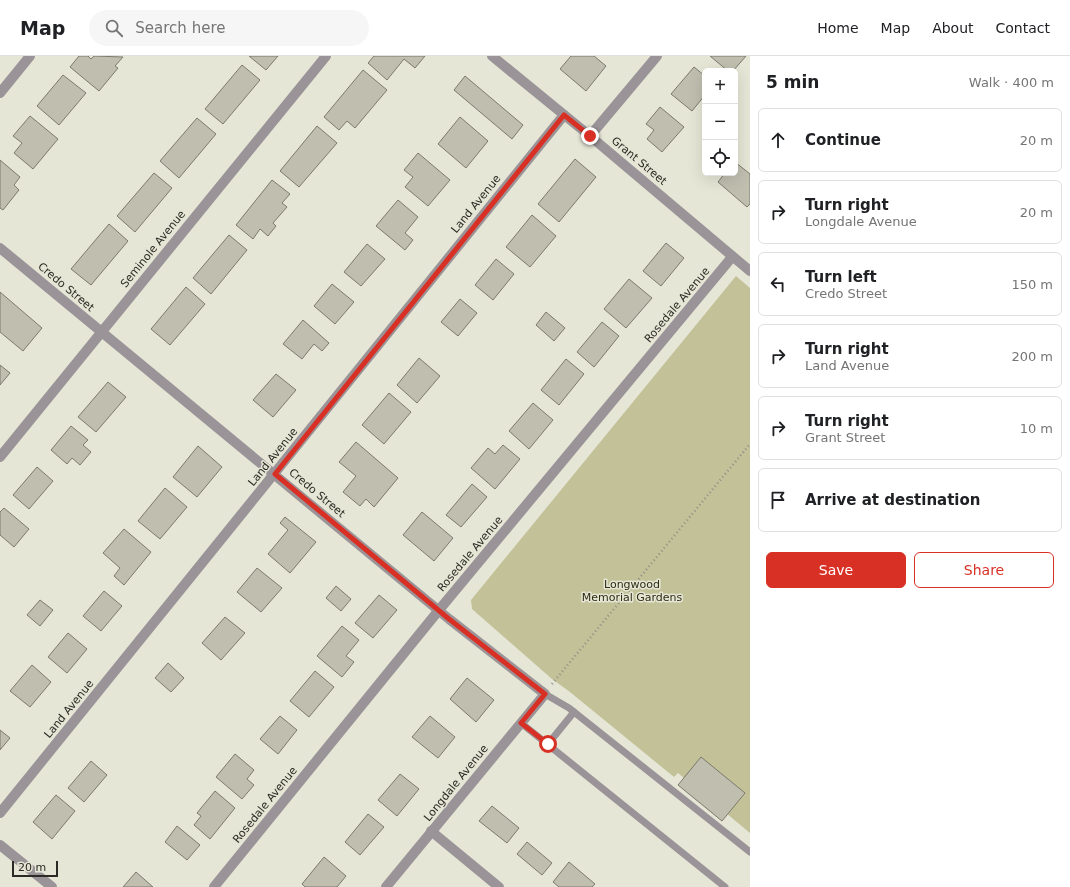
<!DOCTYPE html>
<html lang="en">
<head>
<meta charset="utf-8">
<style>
	:root { --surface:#fff; --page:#f6f6f6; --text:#202124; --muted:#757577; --line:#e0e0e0; --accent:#d93025 }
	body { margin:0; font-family:"DejaVu Sans",sans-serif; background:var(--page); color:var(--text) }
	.controls { position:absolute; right:12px; top:12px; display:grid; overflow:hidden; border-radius:6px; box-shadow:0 4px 16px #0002 }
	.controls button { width:36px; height:36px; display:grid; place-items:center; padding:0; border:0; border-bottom:1px solid var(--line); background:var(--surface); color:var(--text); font:20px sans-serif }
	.scale { position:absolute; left:12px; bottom:10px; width:46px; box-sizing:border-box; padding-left:4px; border:2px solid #2b2a24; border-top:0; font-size:11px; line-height:14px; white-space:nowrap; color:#2b2a24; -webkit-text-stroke:3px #e6e6d6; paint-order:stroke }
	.stop { position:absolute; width:12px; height:12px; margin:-9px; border:3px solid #d93025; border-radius:50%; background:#fff }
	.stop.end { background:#d93025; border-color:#fff; box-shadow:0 1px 4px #0008 }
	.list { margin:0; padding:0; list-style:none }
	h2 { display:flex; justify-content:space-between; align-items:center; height:52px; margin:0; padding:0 16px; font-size:17px }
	h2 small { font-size:13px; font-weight:400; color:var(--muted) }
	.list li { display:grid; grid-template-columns:26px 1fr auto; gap:12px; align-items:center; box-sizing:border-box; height:64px; margin:0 8px 8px; padding:0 8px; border:1px solid var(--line); border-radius:6px }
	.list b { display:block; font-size:15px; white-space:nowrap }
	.list p { margin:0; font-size:13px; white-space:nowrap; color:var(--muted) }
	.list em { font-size:13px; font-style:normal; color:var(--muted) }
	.actions { display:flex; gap:8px; padding:12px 16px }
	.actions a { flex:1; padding:9px 0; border:1px solid var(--accent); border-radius:6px; text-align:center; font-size:14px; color:var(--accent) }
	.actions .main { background:var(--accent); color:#fff }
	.icon { flex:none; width:22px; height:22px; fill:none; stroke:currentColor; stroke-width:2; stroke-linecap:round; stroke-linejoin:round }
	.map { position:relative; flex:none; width:750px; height:831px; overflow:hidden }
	header { display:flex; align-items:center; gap:24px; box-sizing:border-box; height:56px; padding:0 20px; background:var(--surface); border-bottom:1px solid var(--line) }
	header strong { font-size:19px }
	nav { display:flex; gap:22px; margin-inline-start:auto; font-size:14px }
	.search { width:280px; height:36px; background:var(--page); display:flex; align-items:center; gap:10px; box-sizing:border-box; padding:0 14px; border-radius:22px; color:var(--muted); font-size:15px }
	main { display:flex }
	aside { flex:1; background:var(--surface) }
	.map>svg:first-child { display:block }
</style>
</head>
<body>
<header>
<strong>Map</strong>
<div class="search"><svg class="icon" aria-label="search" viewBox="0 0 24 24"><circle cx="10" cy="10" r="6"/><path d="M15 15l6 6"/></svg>Search here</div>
<nav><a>Home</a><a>Map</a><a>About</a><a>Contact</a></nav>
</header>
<main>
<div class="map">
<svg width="750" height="831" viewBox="0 0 750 831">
	<rect width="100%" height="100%" fill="#e6e6d6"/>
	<path fill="#c3c198" d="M736 220 750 232V777L678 717 674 721 570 636 552 623 472 553 471 544Z"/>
	<g fill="#bfbeaf" stroke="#7b7a6c">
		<path d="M79 0H88L91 3 94 0 123 1 115 10 118 12 99 35 70 11Z"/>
		<path d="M249 0H278L266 14Z"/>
		<path d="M374 0H425L415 12 404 3 387 24 368 7Z"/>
		<path d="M571 0H594L606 10 586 35 560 13Z"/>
		<path d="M710 0H746L733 15H728Z"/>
		<path d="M242 9 260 24 223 68 205 53Z"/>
		<path d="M694 11 705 20V39L692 55 671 38Z"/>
		<path d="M363 14 387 34 355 72 347 65 339 74 324 61Z"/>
		<path d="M63 19 86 37 59 69 37 50Z"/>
		<path d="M465 20 523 69 512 83 454 34Z"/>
		<path d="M660 51 684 71 662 96 647 83 654 74 646 68Z"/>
		<path d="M30 60 58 83 33 113 14 97 22 87 13 80Z"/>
		<path d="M460 61 488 85 466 112 438 88Z"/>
		<path d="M197 62 216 78 179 122 160 105Z"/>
		<path d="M317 70 337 87 299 131 280 115Z"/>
		<path d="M418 97 450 124 428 150 405 131 413 121 404 114Z"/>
		<path d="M575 103 596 121 559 166 538 148Z"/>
		<path d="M0 104 20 121 14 129 19 134 3 154 0 152Z"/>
		<path d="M735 106 750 118V148L747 151 718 126 725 117H735Z"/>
		<path d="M154 117 172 132 135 176 117 160Z"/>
		<path d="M272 124 290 138 282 147 287 151 273 167 276 170 268 180 260 173 253 183 236 169Z"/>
		<path d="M398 144 418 161 405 177 413 184 405 194 376 170Z"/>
		<path d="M532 159 556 180 530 211 506 191Z"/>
		<path d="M109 168 128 185 91 229 71 213Z"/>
		<path d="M229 179 247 194 211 238 193 222Z"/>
		<path d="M666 187 684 202 661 230 643 215Z"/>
		<path d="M367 188 385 203 361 230 344 216Z"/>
		<path d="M496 203 514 218 493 244 475 229Z"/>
		<path d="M629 223 652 242 626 272 604 253Z"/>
		<path d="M332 228 354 246 335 268 314 250Z"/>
		<path d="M186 231 205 248 170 289 151 273Z"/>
		<path d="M0 236 42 272 23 295 0 276Z"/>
		<path d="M460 243 477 257 458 280 441 266Z"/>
		<path d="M546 256 565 272 554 285 536 269Z"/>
		<path d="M303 264 329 287 322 295 314 288 302 303 283 288Z"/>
		<path d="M602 266 619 280 594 311 577 296Z"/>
		<path d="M419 302 440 320 417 347 397 329Z"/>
		<path d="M566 303 584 318 559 349 541 334Z"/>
		<path d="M0 309 10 317 0 329Z"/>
		<path d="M276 318 296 334 273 361 253 344Z"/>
		<path d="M108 326 126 341 96 376 78 361Z"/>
		<path d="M389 337 411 356 384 388 362 369Z"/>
		<path d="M533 347 553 364 529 393 509 375Z"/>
		<path d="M71 370 88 384 83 389 91 396 80 409 72 402 67 408 51 394Z"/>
		<path d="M356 386 398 422 374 451 366 443 360 450 343 436 356 420 339 406Z"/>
		<path d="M503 389 520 403 495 433 471 412 488 392 495 398Z"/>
		<path d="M198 390 222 411 197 441 173 421Z"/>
		<path d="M37 411 53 425 29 453 13 439Z"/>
		<path d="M472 428 487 441 461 471 446 459Z"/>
		<path d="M165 432 187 451 160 483 138 465Z"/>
		<path d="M4 452 29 473 14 491 0 479V456Z"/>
		<path d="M422 456 453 482 434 505 403 479Z"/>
		<path d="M285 461 316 486 290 517 268 498 288 474 280 467Z"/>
		<path d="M124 473 151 496 124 529 114 520 120 512 103 497Z"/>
		<path d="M257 512 282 532 261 556 237 536Z"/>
		<path d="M336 530 351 543 341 555 326 542Z"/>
		<path d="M104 535 122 550 101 575 83 560Z"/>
		<path d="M379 539 397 554 373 582 355 567Z"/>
		<path d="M40 544 53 554 40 570 27 559Z"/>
		<path d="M225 561 245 577 221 604 202 587Z"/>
		<path d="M342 570 359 584 346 600 354 606 342 621 317 600Z"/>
		<path d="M68 577 87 593 67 617 48 601Z"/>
		<path d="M168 607 184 622 171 636 155 622Z"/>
		<path d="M32 609 51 626 30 651 10 635Z"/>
		<path d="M315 615 334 631 309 661 290 645Z"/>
		<path d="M467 622 494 644 476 666 450 643Z"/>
		<path d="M280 660 297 674 278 698 260 683Z"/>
		<path d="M430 660 455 681 438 702 412 681Z"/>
		<path d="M0 674 10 682 0 694Z"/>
		<path d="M235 698 254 714 247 723 254 729 242 743 216 721Z"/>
		<path d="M701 701 745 737 722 765 678 729Z"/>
		<path d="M91 705 107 719 84 746 68 732Z"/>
		<path d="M400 718 419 733 397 760 378 744Z"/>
		<path d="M215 735 235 752 210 783 194 769 201 760 197 757Z"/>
		<path d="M56 739 75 755 52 783 33 766Z"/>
		<path d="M492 750 519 772 507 787 479 765Z"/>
		<path d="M368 758 384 771 360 799 345 786Z"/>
		<path d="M177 770 200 789 187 804 165 786Z"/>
		<path d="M527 786 552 807 542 819 517 798Z"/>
		<path d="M324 801 346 820 337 831H305L302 828Z"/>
		<path d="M569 806 595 828 592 831H559L553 826Z"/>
		<path d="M136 816 153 831H123Z"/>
	</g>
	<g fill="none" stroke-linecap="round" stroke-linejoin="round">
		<path stroke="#908f84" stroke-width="2.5" stroke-dasharray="1 3" stroke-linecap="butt" d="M552 628 750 388"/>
		<g stroke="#9a9498" stroke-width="7">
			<path d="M545 638 569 652 750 796"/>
			<path d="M521 667 725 831"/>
			<path d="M548 688 574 656"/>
		</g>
		<g stroke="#9a9498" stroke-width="10">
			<path d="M492 0 590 80 750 215"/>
			<path d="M0 37 30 0"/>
			<path d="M590 80 657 0"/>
			<path d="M0 192 449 563 545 638 386 831"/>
			<path d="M0 401 326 0"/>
			<path d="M0 757 564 59"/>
			<path d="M431 775 499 831"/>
			<path d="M0 789 52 831"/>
			<path d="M214 831 439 554 732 201"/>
		</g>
	</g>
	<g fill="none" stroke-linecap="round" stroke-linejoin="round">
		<path stroke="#d93025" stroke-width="5" d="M548 688 521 667 545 638 449 563 275 418 564 59 590 80"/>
	</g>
	<g text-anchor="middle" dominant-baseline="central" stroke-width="3" stroke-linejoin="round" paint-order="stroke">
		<g font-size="11" fill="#2b2a24" stroke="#e6e6d6">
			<text transform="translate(639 105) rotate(40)">Grant Street</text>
			<text transform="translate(476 148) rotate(-51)">Land Avenue</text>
			<text transform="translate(153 193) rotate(-51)">Seminole Avenue</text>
			<text transform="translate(66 231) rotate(40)">Credo Street</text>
			<text transform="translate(677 249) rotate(-50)">Rosedale Avenue</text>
			<text transform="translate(273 401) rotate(-51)">Land Avenue</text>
			<text transform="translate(317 437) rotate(40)">Credo Street</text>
			<text transform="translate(470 498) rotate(-50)">Rosedale Avenue</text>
			<text transform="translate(69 653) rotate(-51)">Land Avenue</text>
			<text transform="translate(456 727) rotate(-51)">Longdale Avenue</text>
			<text transform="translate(265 749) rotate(-51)">Rosedale Avenue</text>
		</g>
		<g font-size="11" fill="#2d2b10" stroke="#e6e6d6">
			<text x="632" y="528">Longwood<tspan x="632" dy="13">Memorial Gardens</tspan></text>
		</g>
	</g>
</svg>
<div class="controls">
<button>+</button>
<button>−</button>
<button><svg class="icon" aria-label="locate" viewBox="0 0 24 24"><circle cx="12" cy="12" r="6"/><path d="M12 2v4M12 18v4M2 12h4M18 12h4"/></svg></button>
</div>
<div class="scale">20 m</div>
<div class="stop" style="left:548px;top:688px"></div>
<div class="stop end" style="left:590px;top:80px"></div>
</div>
<aside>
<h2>5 min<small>Walk · 400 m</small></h2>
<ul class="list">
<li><svg class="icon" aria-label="ahead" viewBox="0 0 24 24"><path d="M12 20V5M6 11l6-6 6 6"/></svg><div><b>Continue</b></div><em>20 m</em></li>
<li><svg class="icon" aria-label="right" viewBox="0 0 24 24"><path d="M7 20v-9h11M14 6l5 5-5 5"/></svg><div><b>Turn right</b><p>Longdale Avenue</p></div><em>20 m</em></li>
<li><svg class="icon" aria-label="left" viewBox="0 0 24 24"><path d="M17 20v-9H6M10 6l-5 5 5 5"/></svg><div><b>Turn left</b><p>Credo Street</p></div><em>150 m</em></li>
<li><svg class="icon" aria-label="right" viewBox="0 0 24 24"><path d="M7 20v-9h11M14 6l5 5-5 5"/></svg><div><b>Turn right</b><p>Land Avenue</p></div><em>200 m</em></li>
<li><svg class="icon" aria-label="right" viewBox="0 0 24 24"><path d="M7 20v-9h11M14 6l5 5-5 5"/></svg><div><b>Turn right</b><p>Grant Street</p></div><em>10 m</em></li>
<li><svg class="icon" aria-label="arrive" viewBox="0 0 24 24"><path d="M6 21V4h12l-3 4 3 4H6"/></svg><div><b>Arrive at destination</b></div></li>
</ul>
<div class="actions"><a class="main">Save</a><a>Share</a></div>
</aside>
</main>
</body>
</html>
